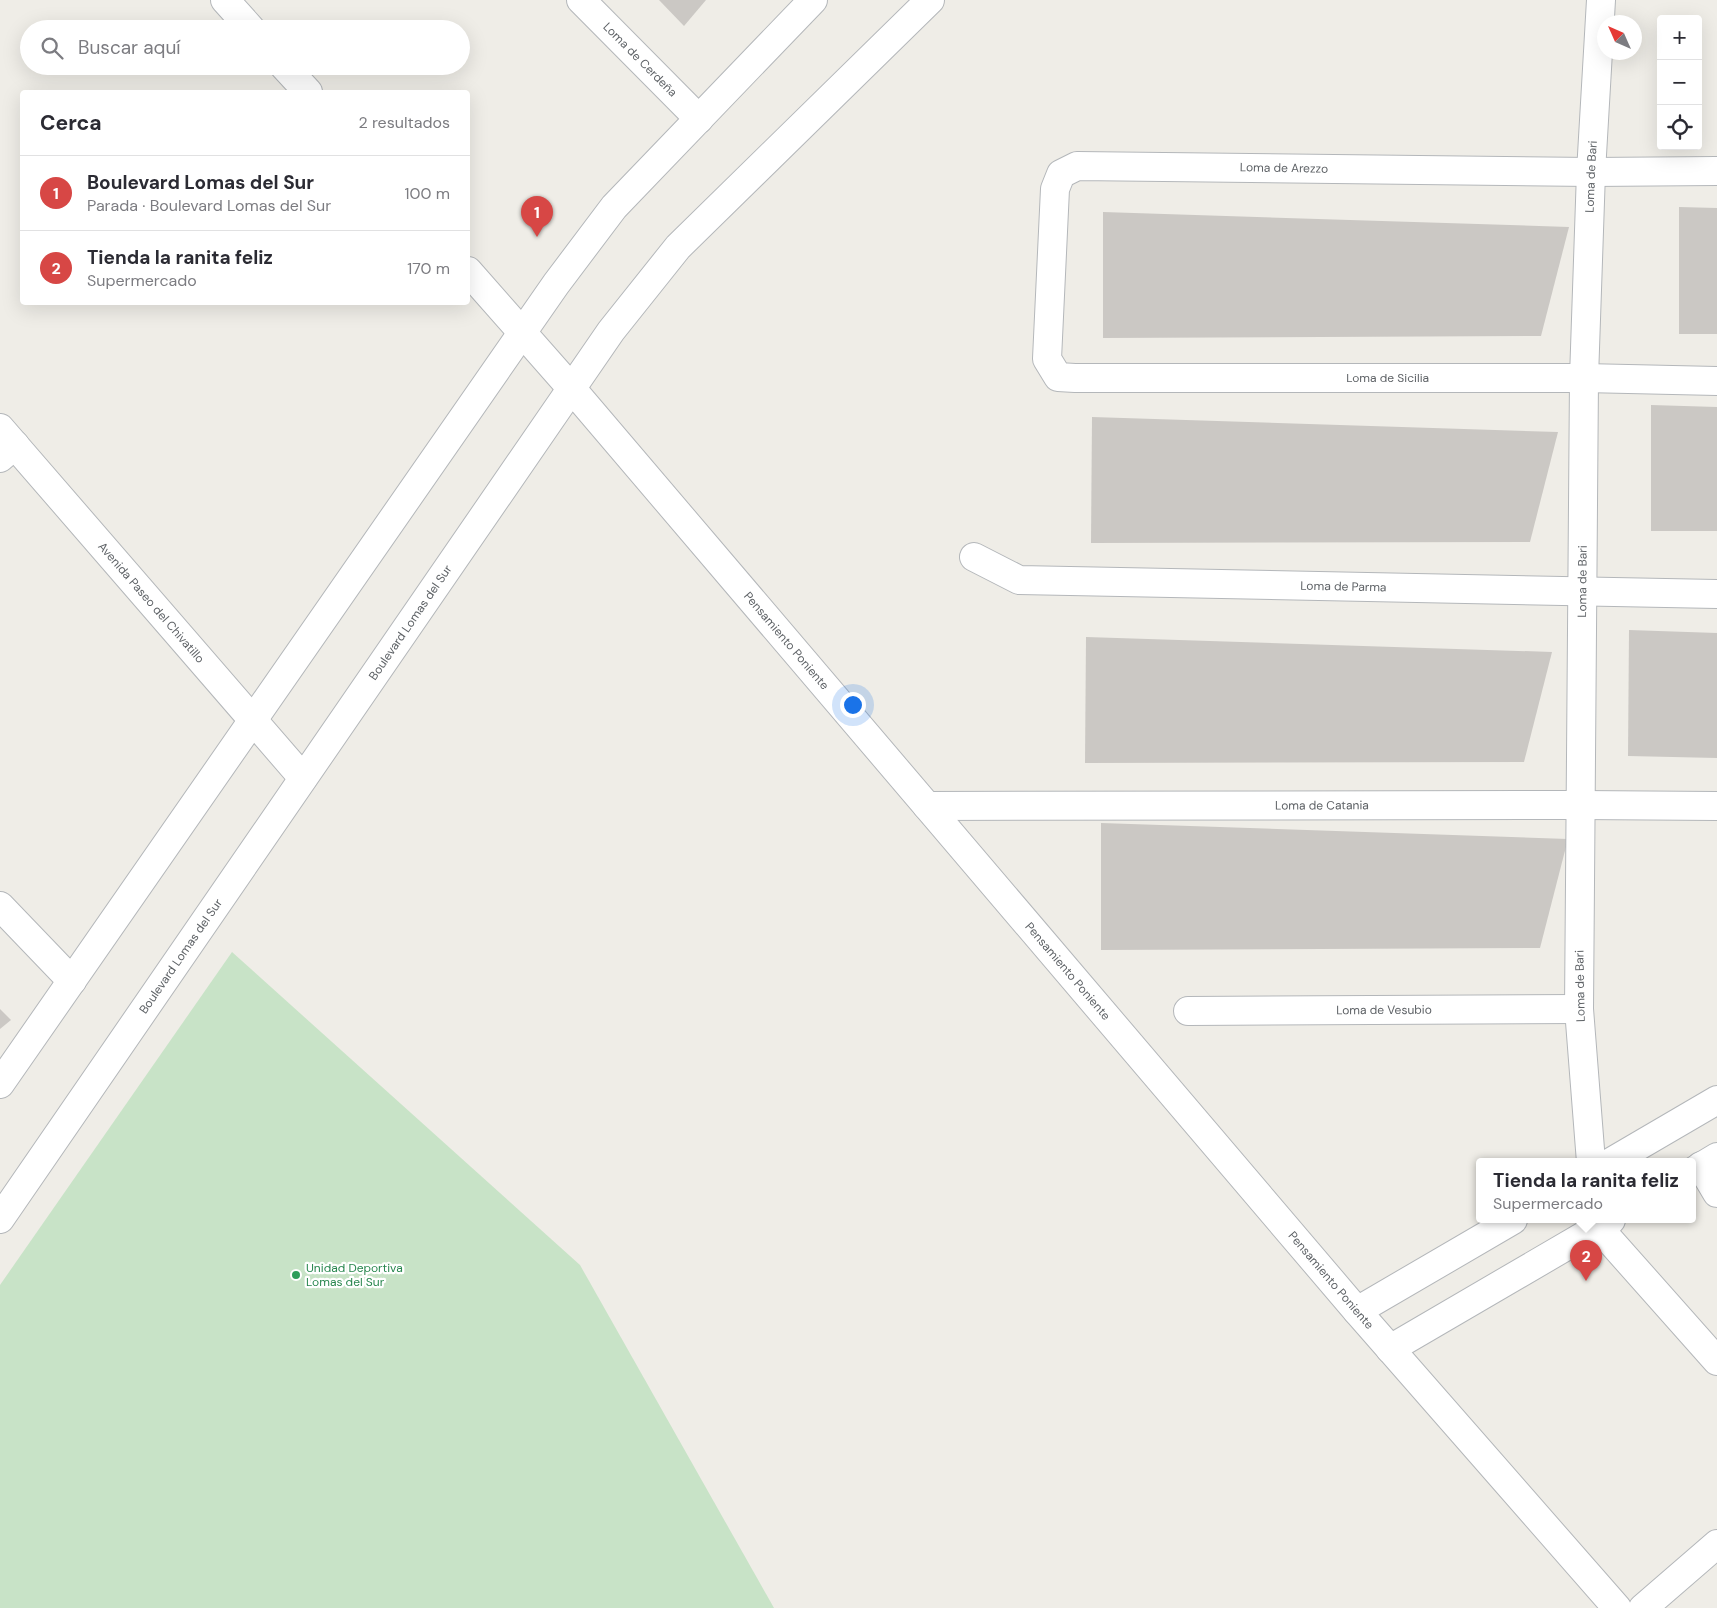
<!DOCTYPE html>
<html lang="es">
<head>
<meta charset="utf-8">
<style>
	:root { --surface:#fff; --page:#f2f2f3; --text:#2b2b33; --muted:#7c7c81; --line:#e1e1e2; --accent:#d74745 }
	body { margin:0; font-family:"DM Sans",sans-serif; background:var(--page); color:var(--text) }
	.controls { position:absolute; right:15px; top:15px; display:grid; overflow:hidden; border-radius:5px; box-shadow:0 5px 20px #0002 }
	.controls button { width:45px; height:45px; display:grid; place-items:center; padding:0; border:0; border-bottom:1px solid var(--line); background:var(--surface); color:var(--text); font:25px sans-serif }
	.compass { position:absolute; left:1597px; top:15px; width:45px; height:45px; border-radius:50%; background:var(--surface); box-shadow:0 5px 20px #0002; rotate:315deg }
	.you { position:absolute; left:852px; top:704px; width:18px; height:18px; margin:-12px; border:4px solid #fff; border-radius:50%; background:#1a73e8; box-shadow:0 0 0 8px #1a73e833 }
	.badge { display:grid; place-items:center; width:32px; height:32px; border-radius:50%; background:var(--accent); color:#fff; font-size:16px; font-weight:700 }
	.pin { position:absolute; translate:-50% -41px; filter:drop-shadow(0 1px 2px #0008) }
	.pin::after { content:''; position:absolute; top:26px; width:18px; height:15px; background:inherit; clip-path:polygon(0 0,100% 0,50% 100%) }
	.popup { position:absolute; left:1476px; top:1158px; width:220px; height:65px; box-sizing:border-box; display:grid; place-content:center; border-radius:5px; background:var(--surface); filter:drop-shadow(0 1px 4px #0005); font-size:16px; white-space:nowrap; color:var(--muted) }
	.popup b { font-size:19px; color:var(--text) }
	.popup::after { content:''; position:absolute; left:50%; top:100%; margin-left:-10px; border:10px solid transparent; border-top-color:var(--surface) }
	.list { margin:0; padding:0; list-style:none }
	h2 { display:flex; justify-content:space-between; align-items:center; height:65px; margin:0; padding:0 20px; font-size:21px }
	h2 small { font-size:16px; font-weight:400; color:var(--muted) }
	.list li { display:grid; grid-template-columns:32px 1fr auto; gap:15px; align-items:center; box-sizing:border-box; height:75px; padding:0 20px; border-top:1px solid var(--line) }
	.list b { display:block; font-size:19px; white-space:nowrap }
	.list p { margin:0; font-size:16px; white-space:nowrap; color:var(--muted) }
	.list em { font-size:16px; font-style:normal; color:var(--muted) }
	.icon { flex:none; width:28px; height:28px; fill:none; stroke:currentColor; stroke-width:2; stroke-linecap:round; stroke-linejoin:round }
	.map { position:relative; flex:none; width:1717px; height:1608px; overflow:hidden }
	.search { position:absolute; background:var(--surface); box-shadow:0 5px 20px #0002; left:20px; top:20px; width:450px; height:55px; display:flex; align-items:center; gap:12px; box-sizing:border-box; padding:0 18px; border-radius:28px; color:var(--muted); font-size:19px }
	.panel { position:absolute; background:var(--surface); box-shadow:0 5px 20px #0002; left:20px; top:90px; width:450px; height:215px; border-radius:5px }
	.map>svg:first-child { display:block }
</style>
</head>
<body>
<div class="map">
<svg width="1717" height="1608" viewBox="0 0 1717 1608">
	<rect width="100%" height="100%" fill="#efede7"/>
	<path fill="#c8e3c7" d="M232 952 580 1265 774 1608H0V1285Z"/>
	<g fill="#cbc8c4">
		<path d="M659 0H706L684 26Z"/>
		<path d="M1679 207 1717 208V334H1679Z"/>
		<path d="M1103 212 1569 227 1541 336 1103 338Z"/>
		<path d="M1651 405 1717 407V531H1651Z"/>
		<path d="M1092 417 1558 432 1530 542 1091 543Z"/>
		<path d="M1629 630 1717 633V758L1628 756Z"/>
		<path d="M1086 637 1552 652 1524 762 1085 763Z"/>
		<path d="M1101 823 1568 839 1540 948 1101 950Z"/>
		<path d="M0 1009 11 1020 0 1029Z"/>
	</g>
	<g fill="none" stroke-linecap="round" stroke-linejoin="round">
		<defs>
			<g id="minor">
				<path id="s1" d="M581 0 699 119"/>
				<path id="s2" d="M1717 171 1591 172 1077 166 1061 174 1055 189 1047 359 1058 377 1075 378H1584L1717 381"/>
				<path d="M0 458 15 445"/>
				<path id="s3" d="M974 557 1019 580 1717 594"/>
				<path id="s4" d="M927 806 1581 805 1717 806"/>
				<path d="M0 906 72 981"/>
				<path id="s5" d="M1188 1011 1579 1009"/>
				<path id="s6" d="M1591 1162 1579 1009 1584 378 1591 172 1601 0"/>
				<path d="M1701 1166 1717 1193"/>
				<path d="M1598 1227 1717 1361"/>
				<path d="M1643 1608 1717 1544"/>
			</g>
			<g id="tertiary">
				<path d="M225 0 251 29"/>
				<path d="M284 66 308 92"/>
				<path id="s7" d="M468 271 572 389 1357 1311 1617 1608"/>
				<path id="s8" d="M0 428 303 778"/>
				<path d="M0 1084 556 284 614 207 813 0"/>
				<path d="M1611 1162 1717 1100"/>
				<path d="M1692 1172 1717 1157"/>
				<path id="s9" d="M0 1219 611 331 678 247 930 0"/>
				<path d="M1357 1311 1513 1220"/>
				<path d="M1390 1349 1611 1220"/>
			</g>
		</defs>
		<use href="#minor" stroke="#b4b7ba" stroke-width="30"/>
		<use href="#tertiary" stroke="#b4b7ba" stroke-width="30"/>
		<use href="#minor" stroke="#fff" stroke-width="28"/>
		<use href="#tertiary" stroke="#fff" stroke-width="28"/>
	</g>
	<circle fill="#2e9e5b" stroke="#fff" stroke-width="2" cx="296" cy="1275" r="5"/>
	<g text-anchor="middle" dominant-baseline="central" stroke-width="4.5" stroke-linejoin="round" paint-order="stroke">
		<g font-size="12" fill="#5e6266" stroke="#fff">
			<text stroke="none"><textPath href="#s1" startOffset="84">Loma de Cerdeña</textPath></text>
			<text transform="translate(1284 168) rotate(1)">Loma de Arezzo</text>
			<text stroke="none"><textPath href="#s6" startOffset="986">Loma de Bari</textPath></text>
			<text stroke="none"><textPath href="#s2" startOffset="1195">Loma de Sicilia</textPath></text>
			<text stroke="none"><textPath href="#s6" startOffset="581">Loma de Bari</textPath></text>
			<text stroke="none"><textPath href="#s3" startOffset="375">Loma de Parma</textPath></text>
			<text stroke="none"><textPath href="#s8" startOffset="231">Avenida Paseo del Chivatillo</textPath></text>
			<text stroke="none"><textPath href="#s9" startOffset="724">Boulevard Lomas del Sur</textPath></text>
			<text stroke="none"><textPath href="#s7" startOffset="488">Pensamiento Poniente</textPath></text>
			<text stroke="none"><textPath href="#s4" startOffset="395">Loma de Catania</textPath></text>
			<text stroke="none"><textPath href="#s9" startOffset="319">Boulevard Lomas del Sur</textPath></text>
			<text stroke="none"><textPath href="#s7" startOffset="922">Pensamiento Poniente</textPath></text>
			<text transform="translate(1580 986) rotate(-91)">Loma de Bari</text>
			<text stroke="none"><textPath href="#s5" startOffset="196">Loma de Vesubio</textPath></text>
			<text stroke="none"><textPath href="#s7" startOffset="1328">Pensamiento Poniente</textPath></text>
		</g>
		<g font-size="12" fill="#27864d" stroke="#fff" text-anchor="start">
			<text x="306" y="1268">Unidad Deportiva<tspan x="306" dy="14">Lomas del Sur</tspan></text>
		</g>
	</g>
</svg>
<div class="controls">
<button>+</button>
<button>−</button>
<button><svg class="icon" aria-label="locate" viewBox="0 0 24 24"><circle cx="12" cy="12" r="6"/><path d="M12 2v4M12 18v4M2 12h4M18 12h4"/></svg></button>
</div>
<svg class="compass" viewBox="-18 -18 36 36"><path d="M0-13l5 13h-10z" fill="#e53935"/><path d="M0 13l5-13h-10z" fill="#7c7c81"/></svg>
<div class="you"></div>
<div class="pin badge" style="left:537px;top:237px">1</div>
<div class="pin badge" style="left:1586px;top:1281px">2</div>
<div class="popup"><b>Tienda la ranita feliz</b>Supermercado</div>
<div class="search"><svg class="icon" aria-label="search" viewBox="0 0 24 24"><circle cx="10" cy="10" r="6"/><path d="M15 15l6 6"/></svg>Buscar aquí</div>
<section class="panel">
<h2>Cerca<small>2 resultados</small></h2>
<ul class="list">
<li><span class="badge">1</span><div><b>Boulevard Lomas del Sur</b><p>Parada · Boulevard Lomas del Sur</p></div><em>100 m</em></li>
<li><span class="badge">2</span><div><b>Tienda la ranita feliz</b><p>Supermercado</p></div><em>170 m</em></li>
</ul>
</section>
</div>
</body>
</html>
